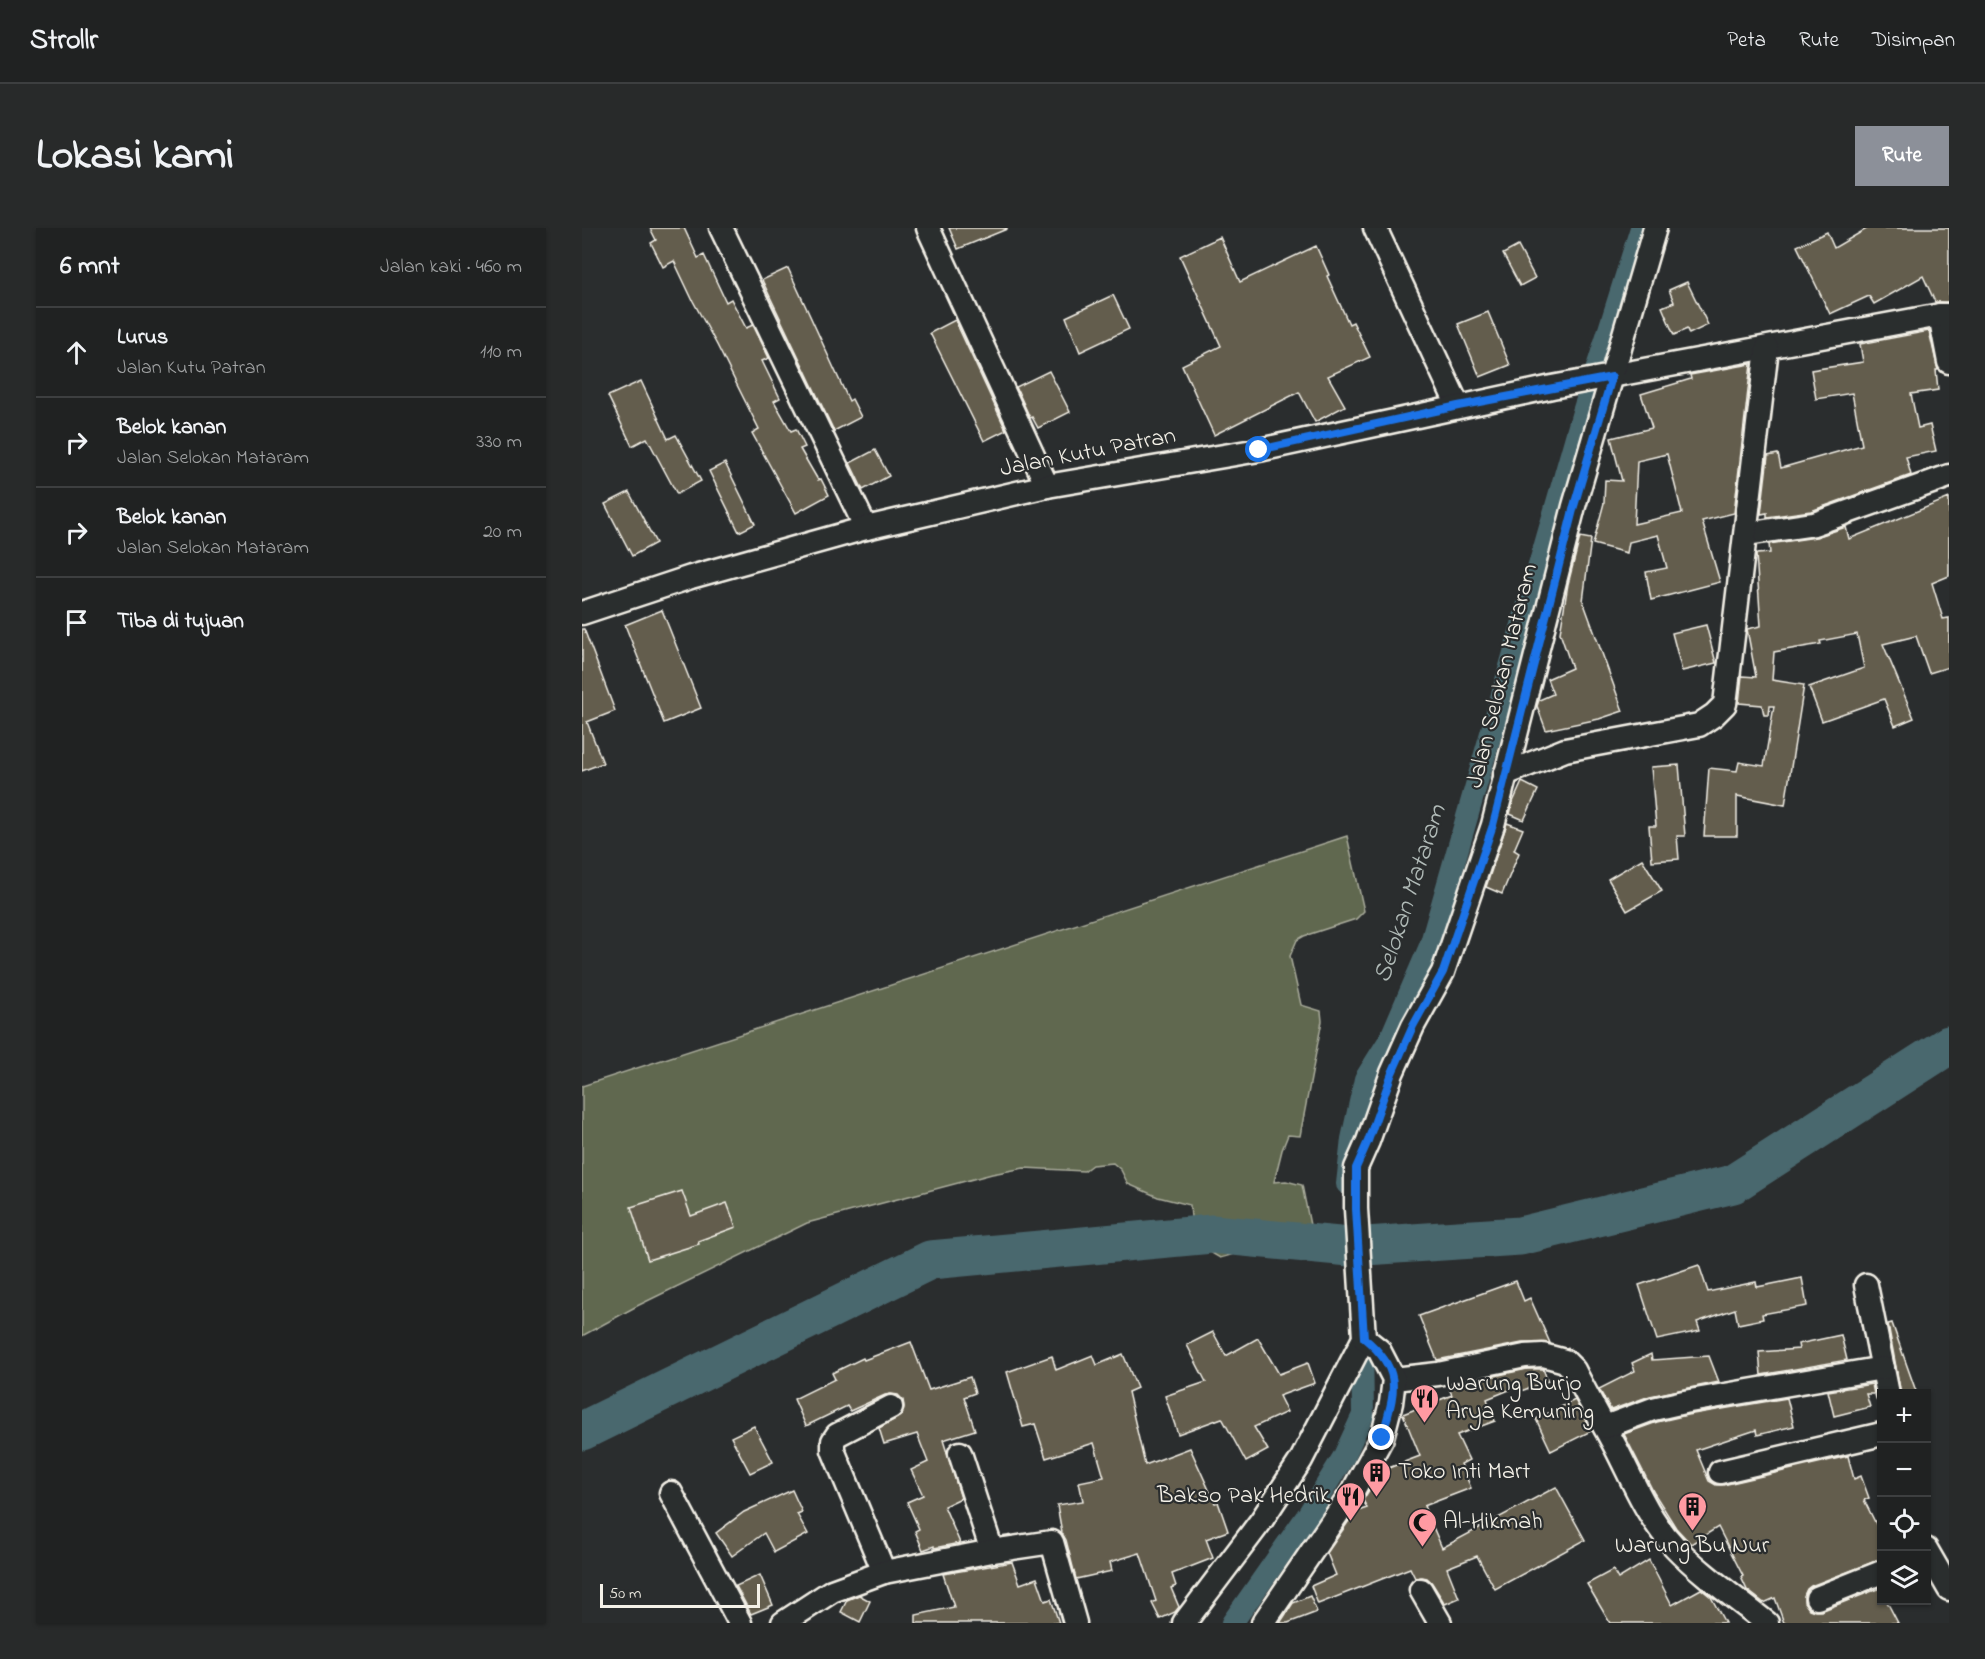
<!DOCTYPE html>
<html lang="id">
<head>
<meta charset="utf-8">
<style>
	:root { --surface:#202222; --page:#282a2a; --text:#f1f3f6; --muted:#a2a4a5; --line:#3d3f40; --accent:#8c9099 }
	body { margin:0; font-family:"Indie Flower",sans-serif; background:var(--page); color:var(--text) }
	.controls { position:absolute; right:18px; bottom:18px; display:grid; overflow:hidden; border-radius:0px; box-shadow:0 2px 4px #0004 }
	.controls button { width:54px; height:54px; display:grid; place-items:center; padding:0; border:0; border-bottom:2px solid var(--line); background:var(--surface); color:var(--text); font:30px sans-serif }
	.scale { position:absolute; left:18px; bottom:15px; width:160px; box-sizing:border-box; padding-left:6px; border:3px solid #f4f1e8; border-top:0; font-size:16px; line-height:21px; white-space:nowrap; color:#f4f1e8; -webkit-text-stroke:4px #2a2d2e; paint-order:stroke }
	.stop { position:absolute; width:18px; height:18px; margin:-14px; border:4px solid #1a73e8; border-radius:50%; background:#fff }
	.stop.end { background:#1a73e8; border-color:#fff; box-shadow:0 2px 6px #0008 }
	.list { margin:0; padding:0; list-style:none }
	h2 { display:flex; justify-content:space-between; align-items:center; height:78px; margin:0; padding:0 24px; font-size:26px }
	h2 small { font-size:20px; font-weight:400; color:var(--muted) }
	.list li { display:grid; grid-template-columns:39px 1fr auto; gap:18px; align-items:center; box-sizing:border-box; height:90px; padding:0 24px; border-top:2px solid var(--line) }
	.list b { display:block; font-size:22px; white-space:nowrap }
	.list p { margin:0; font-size:20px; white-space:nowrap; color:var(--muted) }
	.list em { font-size:20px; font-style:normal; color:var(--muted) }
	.icon { flex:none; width:33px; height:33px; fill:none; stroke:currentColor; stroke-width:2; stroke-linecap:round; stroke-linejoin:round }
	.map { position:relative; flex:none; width:1367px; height:1395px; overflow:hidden; border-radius:0px }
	header { display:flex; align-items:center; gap:36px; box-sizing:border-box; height:84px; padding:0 30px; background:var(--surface); border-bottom:2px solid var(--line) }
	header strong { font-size:28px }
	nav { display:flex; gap:33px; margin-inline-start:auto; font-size:21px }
	.intro { display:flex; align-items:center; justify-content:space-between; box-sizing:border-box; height:144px; padding:0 36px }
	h1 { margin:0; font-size:42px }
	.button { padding:15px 27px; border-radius:0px; background:var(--accent); color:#fff; font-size:21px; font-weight:700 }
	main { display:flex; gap:36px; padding:0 36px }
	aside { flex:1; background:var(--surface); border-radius:0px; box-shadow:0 2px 4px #0004 }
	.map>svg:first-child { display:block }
</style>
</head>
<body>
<header>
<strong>Strollr</strong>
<nav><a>Peta</a><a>Rute</a><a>Disimpan</a></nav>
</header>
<div class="intro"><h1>Lokasi kami</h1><a class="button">Rute</a></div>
<main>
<aside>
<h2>6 mnt<small>Jalan kaki · 460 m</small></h2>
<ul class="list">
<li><svg class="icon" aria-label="ahead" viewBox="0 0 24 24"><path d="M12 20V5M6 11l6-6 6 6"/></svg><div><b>Lurus</b><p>Jalan Kutu Patran</p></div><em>110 m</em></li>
<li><svg class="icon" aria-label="right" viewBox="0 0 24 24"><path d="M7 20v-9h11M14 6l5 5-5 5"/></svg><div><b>Belok kanan</b><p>Jalan Selokan Mataram</p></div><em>330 m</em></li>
<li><svg class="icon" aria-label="right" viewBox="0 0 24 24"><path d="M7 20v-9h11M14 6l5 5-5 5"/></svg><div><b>Belok kanan</b><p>Jalan Selokan Mataram</p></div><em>20 m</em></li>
<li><svg class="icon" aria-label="arrive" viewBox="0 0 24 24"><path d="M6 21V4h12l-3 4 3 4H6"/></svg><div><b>Tiba di tujuan</b></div></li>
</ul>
</aside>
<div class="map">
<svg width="1367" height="1395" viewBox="0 0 1367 1395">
	<rect width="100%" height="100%" fill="#2a2d2e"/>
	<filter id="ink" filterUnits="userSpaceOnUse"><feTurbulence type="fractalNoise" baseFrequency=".0167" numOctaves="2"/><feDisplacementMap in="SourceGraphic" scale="12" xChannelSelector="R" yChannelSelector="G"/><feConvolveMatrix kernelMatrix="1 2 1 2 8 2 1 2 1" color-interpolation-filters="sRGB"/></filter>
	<g filter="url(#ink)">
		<path fill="#60684f" stroke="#aaac9c" stroke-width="1.5" d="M765 608 782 683 774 691 722 708 715 712 708 728 719 777 739 783 740 793 718 908 706 907 700 922 692 954 704 953 720 957 730 1007 727 1015 704 1027 663 1023 638 1030 611 1014 608 977 576 969 546 956 539 942 531 935 510 937 502 943 442 940 410 946 225 995 55 1078 0 1108V858Z"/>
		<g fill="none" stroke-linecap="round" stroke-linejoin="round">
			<g stroke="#4a676e" stroke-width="22">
				<path d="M765 956 770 911 783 851 808 811 848 718 1001 184 1059 0"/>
				<path d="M650 1395 727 1285 762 1228 781 1187 780 1108"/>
			</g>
			<path stroke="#4a676e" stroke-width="39" d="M0 1203 348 1032 630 1006 768 1019 938 1008 1151 956 1367 817"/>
		</g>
		<g fill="#645d4d" stroke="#f4f1e8" stroke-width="1.5" fill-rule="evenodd">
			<path d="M68 0H102L116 30 122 27 144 74 149 71 164 100 171 97 187 130 180 133 198 170 192 173 209 203 214 201 223 219 218 221 236 252 239 251 247 267 214 285 170 205 177 201 135 117 111 73 92 33 81 39 69 15 74 12Z"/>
			<path d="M367 0H425V1L376 21Z"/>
			<path d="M1286 0H1367V74H1353L1341 48 1292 76 1287 68 1248 86 1215 18 1245 4 1252 20Z"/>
			<path d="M638 9 658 54 734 18 747 47 745 48 767 96 771 94 788 129 746 148 763 178 733 194 717 164 632 207 600 137 639 118 598 28Z"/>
			<path d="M936 18 953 50 938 58 921 26Z"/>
			<path d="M206 40 267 173 270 171 279 189 252 203 180 52Z"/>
			<path d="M1105 54 1126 97 1107 106 1105 101 1092 107 1080 79 1092 74 1087 62Z"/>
			<path d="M531 67 547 101 498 124 484 89Z"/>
			<path d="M906 84 928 137 898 149 876 96Z"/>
			<path d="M373 92 424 202 402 213 348 105Z"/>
			<path d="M1347 103 1356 142H1354L1356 162 1329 166 1336 200 1348 197 1354 223 1324 229 1329 247 1229 283 1185 289V285L1179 286 1186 228 1196 226 1199 240 1280 217 1270 165 1234 171 1229 142 1281 134 1278 116Z"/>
			<path d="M1169 136 1152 285 1120 293 1138 354 1069 372 1064 344 1085 340 1076 307 1047 314 1045 325 1011 316 1022 275 1023 252 1040 253 1029 210 1070 200 1059 166 1109 151 1108 147ZM1085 226 1100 285 1052 296 1055 233Z"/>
			<path d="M467 143 488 184 456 200 450 189 448 190 434 159Z"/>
			<path d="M59 153 86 211 94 207 119 253 95 266 65 210 50 218 26 168Z"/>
			<path d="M293 222 307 248 281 262 268 235Z"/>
			<path d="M143 235 173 296 157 304 127 243Z"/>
			<path d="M47 264 74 315 50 328 23 276Z"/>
			<path d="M1367 270V348L1350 355 1361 391 1367 390V439L1347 445 1334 408 1301 416 1332 490 1313 498 1302 471 1240 493 1227 459 1282 440 1275 406 1238 413 1239 416 1192 424 1190 452 1222 457 1203 577 1155 568V608H1122L1127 540 1155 543 1157 534 1182 538 1192 478H1188L1187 487H1182L1180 477 1157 475 1160 448 1174 449 1165 401 1179 398 1174 326 1188 325 1187 316 1234 309 1264 299 1267 311Z"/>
			<path d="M998 309 1009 311 1001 373 1041 483 1017 491 964 502 955 478 957 472 971 466 965 451 990 440 978 405 986 356Z"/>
			<path d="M80 382 119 480 82 495 43 397Z"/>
			<path d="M1124 397 1134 435 1100 443 1090 405Z"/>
			<path d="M0 401H2L33 483 5 494 21 535 0 543Z"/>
			<path d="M1097 537 1103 608H1095L1097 631 1070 633 1067 598H1074L1069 539Z"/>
			<path d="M940 554 956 562 942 592 928 586 931 574Z"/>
			<path d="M925 595 941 601 932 622 937 625 920 666 904 659Z"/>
			<path d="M1060 631 1080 663 1045 683 1026 651Z"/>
			<path d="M100 963 109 988 145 975 154 999 116 1013 117 1016 66 1032 49 979Z"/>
			<path d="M1117 1037 1126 1064 1174 1054 1175 1059 1220 1050 1225 1078 1180 1086 1181 1091 1156 1096 1153 1081 1115 1094 1118 1103 1075 1112 1057 1057Z"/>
			<path d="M934 1053 942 1073 948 1070 968 1115H940L855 1132 837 1088Z"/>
			<path d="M1310 1095 1324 1135 1335 1166H1319L1306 1096Z"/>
			<path d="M631 1104 644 1128 676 1110 697 1146 726 1135 733 1155 697 1168 705 1184 672 1199 686 1222 664 1234 640 1190 596 1206 583 1168 624 1154 605 1117Z"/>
			<path d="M1259 1107 1265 1132 1179 1147 1177 1124 1217 1121 1216 1116Z"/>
			<path d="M329 1114 347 1162 388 1149 393 1165 382 1169 393 1202 361 1212 379 1270 362 1278 378 1315 352 1320V1318L341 1322 333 1303 337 1301 325 1274 341 1267 329 1242 346 1234 335 1206 302 1216 297 1200 320 1187 322 1179 321 1172 316 1167 309 1166 303 1167 268 1183 265 1178 224 1198 212 1171 253 1151 250 1145 281 1130 282 1132Z"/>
			<path d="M541 1126 555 1160 546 1164 563 1237 608 1220 633 1275 636 1274 646 1303 624 1311 631 1330 590 1346 594 1358 589 1360 597 1379 593 1384 578 1391 570 1375 574 1373 558 1325 528 1334 530 1343 494 1351 484 1312 480 1305 475 1277 501 1273 497 1254 522 1249 512 1215 464 1230 453 1196 441 1199 425 1144 470 1128 474 1142 511 1127 515 1137Z"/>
			<path d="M1069 1126 1070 1132 1127 1128 1137 1154 1068 1168 1029 1182 1017 1161 1053 1143 1050 1135Z"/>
			<path d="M945 1141H961L966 1153 939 1163 937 1158 905 1171 913 1193 875 1207 887 1232 879 1236 889 1260 842 1278 860 1320 974 1259 1003 1312 913 1361 895 1328 865 1340 877 1370 863 1376 850 1355 845 1350 840 1349 833 1350 828 1340 736 1376 729 1358 754 1347 745 1325 773 1284 785 1280 781 1272 792 1254 807 1246 804 1241 838 1228 821 1186 870 1167 866 1158Z"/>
			<path d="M1290 1156 1292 1166H1284L1288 1179 1252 1188 1246 1163Z"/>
			<path d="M1205 1170 1212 1198 1175 1207 1174 1202 1114 1222 1127 1253 1134 1257H1141L1266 1228 1272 1251 1279 1248 1287 1270 1282 1272 1299 1306V1331L1229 1358 1225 1361 1222 1368V1374L1227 1381 1233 1383H1239L1298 1360 1299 1372H1304L1316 1395H1202L1193 1370 1182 1375 1165 1362 1159 1349 1161 1348 1136 1299 1109 1316 1094 1300 1072 1265 1042 1206 1075 1194 1105 1187Z"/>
			<path d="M993 1172 1009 1203 969 1223 954 1191Z"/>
			<path d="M172 1198 191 1234 168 1245 149 1209Z"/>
			<path d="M210 1262 220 1284 215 1286 226 1306 192 1324 182 1305 150 1328 134 1305 162 1284Z"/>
			<path d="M1067 1332 1090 1377 1119 1361 1129 1369 1143 1395H1028L1005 1356 1031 1342 1036 1351Z"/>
			<path d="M430 1334 438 1356 455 1350 463 1373 469 1371 477 1395H334V1387L372 1379 361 1346Z"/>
			<path d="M178 1347 191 1377 169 1386 154 1358Z"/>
			<path d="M277 1367 288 1373 278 1394 259 1384 265 1372Z"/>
			<path d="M728 1368 735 1384 706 1395H698L711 1375Z"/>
		</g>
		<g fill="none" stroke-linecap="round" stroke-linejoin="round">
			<defs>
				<g id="minor">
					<path d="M139 0 284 300"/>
					<path d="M346 0 465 258"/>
					<path d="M793 0 876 178"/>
					<path d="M1358 87 1367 134"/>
					<path d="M1164 306 1232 296 1367 248"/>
					<path d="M0 385 109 349 284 300 465 258 677 222 970 159 1358 87H1367"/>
					<path d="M923 546 983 522 1117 497 1132 487 1143 476 1185 120"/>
					<path d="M1284 1057 1306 1166"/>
					<path d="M812 1151 856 1146 943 1128 961 1127 983 1133 992 1142C1005 1168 1020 1194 1034 1220 1051 1253 1066 1291 1093 1319 1121 1348 1154 1370 1185 1395"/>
					<path d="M1023 1199 1071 1181 1102 1174 1301 1140"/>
					<path d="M378 1225 410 1323"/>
					<path d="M1138 1244 1300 1206"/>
					<path d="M89 1265 158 1395"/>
					<path d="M1344 1321 1367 1361"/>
					<path d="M302 1344 251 1222V1213L255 1207 309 1179"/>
					<path d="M839 1362 858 1395"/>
					<path d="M1235 1370 1300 1344"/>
					<path d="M201 1395 250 1363 302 1344 410 1323 470 1314 493 1395"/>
					<path d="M602 1395 679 1293 719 1232 782 1110 774 981V940L786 913 810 845 831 798 861 744 911 597 992 278 1073 0"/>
					<path d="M681 1395 771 1263 800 1210 809 1175 812 1151 797 1122 782 1110"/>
				</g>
			</defs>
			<use href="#minor" stroke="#f4f1e8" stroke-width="27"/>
			<use href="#minor" stroke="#2a2d2e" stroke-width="22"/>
		</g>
	</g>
	<g fill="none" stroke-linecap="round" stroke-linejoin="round" filter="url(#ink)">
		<path stroke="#1a73e8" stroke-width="8" d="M677 222 876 178 1030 149 992 278 911 597 861 744 831 798 810 845 786 913 774 940V981L782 1110C823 1144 812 1164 800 1210"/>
	</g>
	<defs>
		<symbol id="restaurant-pin" viewBox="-11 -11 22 30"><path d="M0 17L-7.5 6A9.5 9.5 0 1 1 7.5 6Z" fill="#ff9aa2" stroke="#2a2d2e"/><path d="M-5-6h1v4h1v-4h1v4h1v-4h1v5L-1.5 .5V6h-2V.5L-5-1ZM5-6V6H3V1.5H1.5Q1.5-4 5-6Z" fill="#111"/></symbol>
		<symbol id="building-pin" viewBox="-11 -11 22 30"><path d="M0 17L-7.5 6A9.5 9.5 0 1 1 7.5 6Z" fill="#ff9aa2" stroke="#2a2d2e"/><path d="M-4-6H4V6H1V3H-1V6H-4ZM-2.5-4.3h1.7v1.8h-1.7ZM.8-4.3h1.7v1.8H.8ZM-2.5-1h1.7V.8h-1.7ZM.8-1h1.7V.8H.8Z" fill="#111"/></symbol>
		<symbol id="mosque-pin" viewBox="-11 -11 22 30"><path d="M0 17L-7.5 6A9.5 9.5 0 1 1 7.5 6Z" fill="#ff9aa2" stroke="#2a2d2e"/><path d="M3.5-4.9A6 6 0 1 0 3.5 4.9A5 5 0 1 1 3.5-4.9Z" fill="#111"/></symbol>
	</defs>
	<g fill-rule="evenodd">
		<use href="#restaurant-pin" x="826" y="1154" width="33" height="45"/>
		<use href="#building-pin" x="778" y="1228" width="33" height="45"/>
		<use href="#restaurant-pin" x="752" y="1252" width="33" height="45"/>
		<use href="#building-pin" x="1094" y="1262" width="33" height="45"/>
		<use href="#mosque-pin" x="824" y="1278" width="33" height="45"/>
	</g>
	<g text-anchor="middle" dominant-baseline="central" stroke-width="4.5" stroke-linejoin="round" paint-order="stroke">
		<g font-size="24" fill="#f4f1e8" stroke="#2a2d2e">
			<text transform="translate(506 225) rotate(-11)">Jalan Kutu Patran</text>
			<text transform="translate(921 448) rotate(-76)">Jalan Selokan Mataram</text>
		</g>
		<g font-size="24" fill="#f4f1e8" stroke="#2a2d2e" text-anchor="start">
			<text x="864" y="1156">Warung Burjo<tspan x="864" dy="28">Arya Kemuning</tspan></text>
			<text x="816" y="1244">Toko Inti Mart</text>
			<text x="748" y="1268" text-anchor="end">Bakso Pak Hedrik</text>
			<text x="861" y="1294">Al-Hikmah</text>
			<text x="1110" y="1318" text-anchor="middle">Warung Bu Nur</text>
		</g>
		<g font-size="26" font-style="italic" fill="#b0bab7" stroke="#2a2d2e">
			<text transform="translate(829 666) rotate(-72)">Selokan Mataram</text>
		</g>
	</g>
</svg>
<div class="controls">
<button>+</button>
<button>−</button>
<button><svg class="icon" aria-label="locate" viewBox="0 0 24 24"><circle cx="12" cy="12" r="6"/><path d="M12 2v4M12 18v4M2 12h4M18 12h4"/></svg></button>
<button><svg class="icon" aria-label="layers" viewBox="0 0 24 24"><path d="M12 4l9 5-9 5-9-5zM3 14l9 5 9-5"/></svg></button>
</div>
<div class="scale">50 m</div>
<div class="stop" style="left:677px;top:222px"></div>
<div class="stop end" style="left:800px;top:1210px"></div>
</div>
</main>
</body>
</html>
